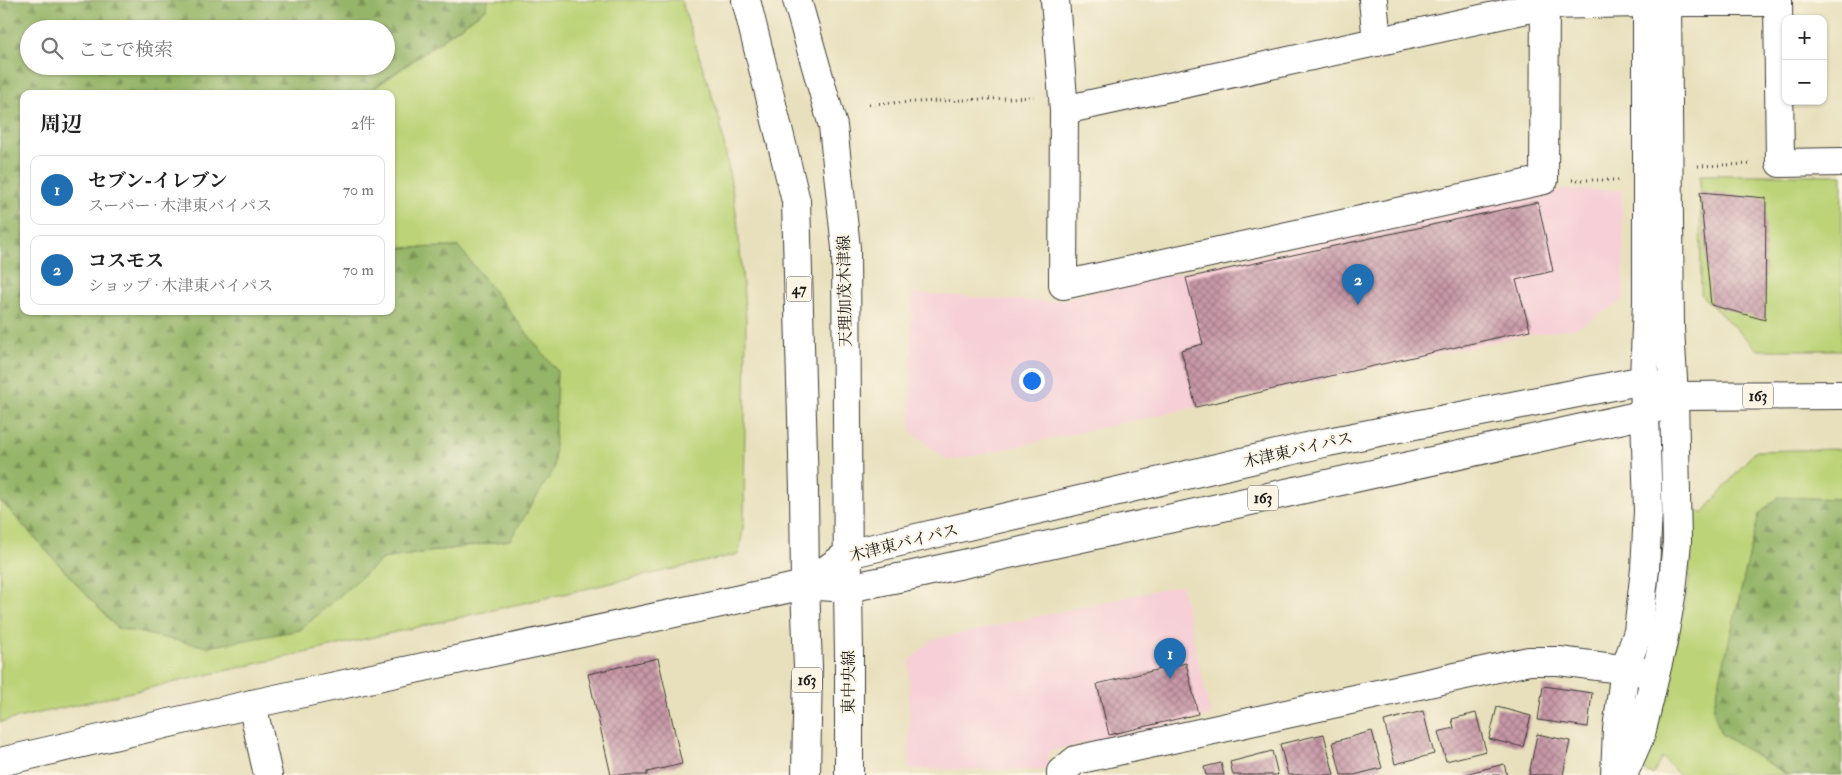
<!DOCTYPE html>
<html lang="ja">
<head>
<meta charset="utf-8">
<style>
	:root { --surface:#fff; --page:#f2f2f2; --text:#222; --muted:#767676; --line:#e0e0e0; --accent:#1f6fb2 }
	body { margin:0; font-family:"IM FELL Double Pica","Noto Serif JP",serif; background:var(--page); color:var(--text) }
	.controls { position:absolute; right:15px; top:15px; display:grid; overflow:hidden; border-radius:10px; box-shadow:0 1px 4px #0004 }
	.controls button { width:45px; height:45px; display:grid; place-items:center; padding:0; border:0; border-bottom:1px solid var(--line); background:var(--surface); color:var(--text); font:25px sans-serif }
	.you { position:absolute; left:1031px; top:380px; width:18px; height:18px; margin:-12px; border:4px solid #fff; border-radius:50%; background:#1a73e8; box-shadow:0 0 0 8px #1a73e833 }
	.badge { display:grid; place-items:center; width:32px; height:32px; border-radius:50%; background:var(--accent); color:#fff; font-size:16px; font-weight:700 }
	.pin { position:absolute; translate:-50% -41px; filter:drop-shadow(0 1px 2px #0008) }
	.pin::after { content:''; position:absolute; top:26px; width:18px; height:15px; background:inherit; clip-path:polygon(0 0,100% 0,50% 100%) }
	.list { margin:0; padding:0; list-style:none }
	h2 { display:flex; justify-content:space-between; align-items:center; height:65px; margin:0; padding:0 20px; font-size:21px }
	h2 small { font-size:16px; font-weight:400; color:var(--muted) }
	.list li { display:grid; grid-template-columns:32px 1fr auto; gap:15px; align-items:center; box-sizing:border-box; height:70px; margin:0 10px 10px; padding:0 10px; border:1px solid var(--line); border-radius:10px }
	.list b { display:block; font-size:19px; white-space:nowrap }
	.list p { margin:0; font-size:16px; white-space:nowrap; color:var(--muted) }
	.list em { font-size:16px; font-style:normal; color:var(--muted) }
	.icon { flex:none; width:28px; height:28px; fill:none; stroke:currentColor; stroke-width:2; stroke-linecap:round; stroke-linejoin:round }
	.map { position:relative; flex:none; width:1842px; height:775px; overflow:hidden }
	.search { position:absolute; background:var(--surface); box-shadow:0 1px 4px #0004; left:20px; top:20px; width:375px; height:55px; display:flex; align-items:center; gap:12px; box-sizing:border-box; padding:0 18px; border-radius:28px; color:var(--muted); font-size:19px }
	.panel { position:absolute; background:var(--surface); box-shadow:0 1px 4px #0004; left:20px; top:90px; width:375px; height:225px; border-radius:10px }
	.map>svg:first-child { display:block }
</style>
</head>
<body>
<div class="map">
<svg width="1842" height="775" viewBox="0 0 1842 775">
	<defs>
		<pattern id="forest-firs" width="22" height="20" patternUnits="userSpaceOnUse" patternTransform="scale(1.25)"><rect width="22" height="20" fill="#95b568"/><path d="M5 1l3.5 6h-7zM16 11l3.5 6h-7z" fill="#799255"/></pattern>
		<pattern id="building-cross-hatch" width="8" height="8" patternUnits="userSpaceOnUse" patternTransform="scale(1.25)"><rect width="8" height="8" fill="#c898a8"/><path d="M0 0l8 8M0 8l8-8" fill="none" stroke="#a27b88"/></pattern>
	</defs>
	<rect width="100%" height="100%" fill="#fcf5e5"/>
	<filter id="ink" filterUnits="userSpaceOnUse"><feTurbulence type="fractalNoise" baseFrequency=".02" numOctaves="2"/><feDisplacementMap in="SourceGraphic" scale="10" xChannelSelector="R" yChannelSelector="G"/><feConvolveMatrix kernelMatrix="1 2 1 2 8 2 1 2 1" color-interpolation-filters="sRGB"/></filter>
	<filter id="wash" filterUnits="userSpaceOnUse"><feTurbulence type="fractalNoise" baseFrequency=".0096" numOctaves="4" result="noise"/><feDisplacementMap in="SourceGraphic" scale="20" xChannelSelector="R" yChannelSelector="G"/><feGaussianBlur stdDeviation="1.12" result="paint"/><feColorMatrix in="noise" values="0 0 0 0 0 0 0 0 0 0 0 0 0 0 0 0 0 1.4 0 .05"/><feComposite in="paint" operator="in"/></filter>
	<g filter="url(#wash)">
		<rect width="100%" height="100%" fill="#e8e0bd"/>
		<g fill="#f6cfd7">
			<path d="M1558 190H1622L1624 300 1576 328 1517 337 948 461 910 430 912 293 1048 302Z"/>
			<path d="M1181 585 1211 716 1049 751 1046 770 909 769V662L931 640Z"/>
		</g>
		<g fill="#bcd377" stroke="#6c784a">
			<path d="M488 0H681L720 121 737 217 746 319 744 521 739 554 0 722V500L117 628 300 630 382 559 510 540 459 247 391 248V94H368L369 92 487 8Z"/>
			<path d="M1700 175H1842V350H1758L1701 295Z"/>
			<path d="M1842 449V499L1778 498 1721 734 1788 775H1679L1662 757 1653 775 1641 767 1660 715 1689 583 1691 511 1704 512 1755 451Z"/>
		</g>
		<g fill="url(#forest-firs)" stroke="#586842" fill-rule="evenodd">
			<path d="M0 0H488L487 8 369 91 368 94H24V311H391V248L459 247 557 371 554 469 510 540 382 559 300 630 208 647 117 628 0 500ZM29 29H386V66H29Z"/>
			<path d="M1778 497 1842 499V775H1788L1721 734 1713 709 1759 514Z"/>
		</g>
		<g id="blocks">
			<g fill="url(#building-cross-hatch)">
				<path d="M1700 192 1766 198 1765 320 1711 305Z"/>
				<path d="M1538 202 1553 271 1516 280 1530 330 1196 407 1181 350 1203 344 1186 278Z"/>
				<path d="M658 658 682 764 647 772V775H611L588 674Z"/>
				<path d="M1186 663 1198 714 1109 735 1097 684Z"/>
				<path d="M1543 686 1592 693 1588 727 1538 720Z"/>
				<path d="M1497 707 1531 716 1523 747 1489 739Z"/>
				<path d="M1423 711 1434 754 1395 764 1384 721Z"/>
				<path d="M1476 713 1486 751 1446 761 1438 732 1454 728 1452 719Z"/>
				<path d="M1372 731 1382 768 1354 775H1341L1333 742Z"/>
				<path d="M1324 734 1334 775H1288L1280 744Z"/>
				<path d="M1537 734 1570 741 1563 775H1529Z"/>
				<path d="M1272 751 1278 775H1233L1230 762Z"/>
				<path d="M1221 763 1224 775H1206L1204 767Z"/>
				<path d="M1504 764 1507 775H1465V774Z"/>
			</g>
		</g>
	</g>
	<g filter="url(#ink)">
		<use href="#blocks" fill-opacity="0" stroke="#3b3934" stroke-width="1"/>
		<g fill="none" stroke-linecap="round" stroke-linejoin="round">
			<defs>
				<g id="minor">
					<path d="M1055 0 1064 110 1063 285 1544 180 1545 0"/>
					<path d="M1373 0 1377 42"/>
					<path d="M1778 0 1780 163 1842 162"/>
					<path d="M1064 110 1545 5 1689 2H1778"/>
					<path d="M252 704 268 775"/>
					<path d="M1061 775V772L1076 760 1529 661H1559L1644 672"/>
					<path d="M1615 775 1617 729 1625 669 1638 632 1645 569 1648 511 1644 380 1647 301V0"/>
					<path d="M1623 775 1641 734 1663 642 1672 591 1677 542 1674 396 1670 328 1667 0"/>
				</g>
				<path id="tertiary" d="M0 762 252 704 805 585"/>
				<g id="primary">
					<path d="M746 0 796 201 804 490 805 585"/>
					<path d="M797 0 833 126 846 248 848 588"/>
				</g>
				<g id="trunk">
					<path d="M805 585 848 554 1328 442 1644 380 1674 396 1842 395"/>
					<path d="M805 585 848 588 913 575 1646 414 1674 396"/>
					<path d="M805 585 808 667 806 775"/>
					<path d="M848 588 849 657V775"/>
				</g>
			</defs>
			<use href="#minor" stroke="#3b3934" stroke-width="30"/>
			<use href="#tertiary" stroke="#3b3934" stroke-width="30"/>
			<use href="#primary" stroke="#3b3934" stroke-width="30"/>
			<use href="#trunk" stroke="#3b3934" stroke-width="30"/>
			<g stroke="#3b3934" stroke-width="3" stroke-dasharray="1 4" stroke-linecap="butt">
				<path d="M869 104 1034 97"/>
				<path d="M1698 166 1752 164"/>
				<path d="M1572 180H1618"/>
			</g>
			<use href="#minor" stroke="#fff" stroke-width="28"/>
			<use href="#tertiary" stroke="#fff" stroke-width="28"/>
			<use href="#primary" stroke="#fff" stroke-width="28"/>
			<use href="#trunk" stroke="#fff" stroke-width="28"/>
		</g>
	</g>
	<g text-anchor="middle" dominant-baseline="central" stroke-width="4" stroke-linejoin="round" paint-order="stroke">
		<g fill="#fcf5e5" stroke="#5f5d58" stroke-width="1">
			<rect x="786.5" y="276.5" width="25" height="25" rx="4"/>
			<rect x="1743" y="383.5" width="30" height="25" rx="4"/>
			<rect x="1248" y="485.5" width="30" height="25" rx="4"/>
			<rect x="792" y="667.5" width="30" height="25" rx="4"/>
		</g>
		<g font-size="15" font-weight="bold" fill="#1c1c1c">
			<text x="799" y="289">47</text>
			<text x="1758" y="396">163</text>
			<text x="1263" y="498">163</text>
			<text x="807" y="680">163</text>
		</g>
		<g font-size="16" fill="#1c1c1c" stroke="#fcf5e5">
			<text transform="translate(845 291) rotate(-91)">天理加茂木津線</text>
			<text transform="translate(1298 450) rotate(-13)">木津東バイパス</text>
			<text transform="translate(904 543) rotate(-14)">木津東バイパス</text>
			<text transform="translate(849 682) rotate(-90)">東中央線</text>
		</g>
	</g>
</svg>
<div class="controls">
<button>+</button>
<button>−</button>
</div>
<div class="you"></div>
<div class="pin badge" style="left:1170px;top:679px">1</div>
<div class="pin badge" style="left:1358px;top:305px">2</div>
<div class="search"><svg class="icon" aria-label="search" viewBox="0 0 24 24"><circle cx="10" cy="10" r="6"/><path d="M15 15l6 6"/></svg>ここで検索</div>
<section class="panel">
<h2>周辺<small>2件</small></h2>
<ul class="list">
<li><span class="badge">1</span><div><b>セブン-イレブン</b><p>スーパー · 木津東バイパス</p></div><em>70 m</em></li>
<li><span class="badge">2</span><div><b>コスモス</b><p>ショップ · 木津東バイパス</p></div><em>70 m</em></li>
</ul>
</section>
</div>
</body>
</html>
